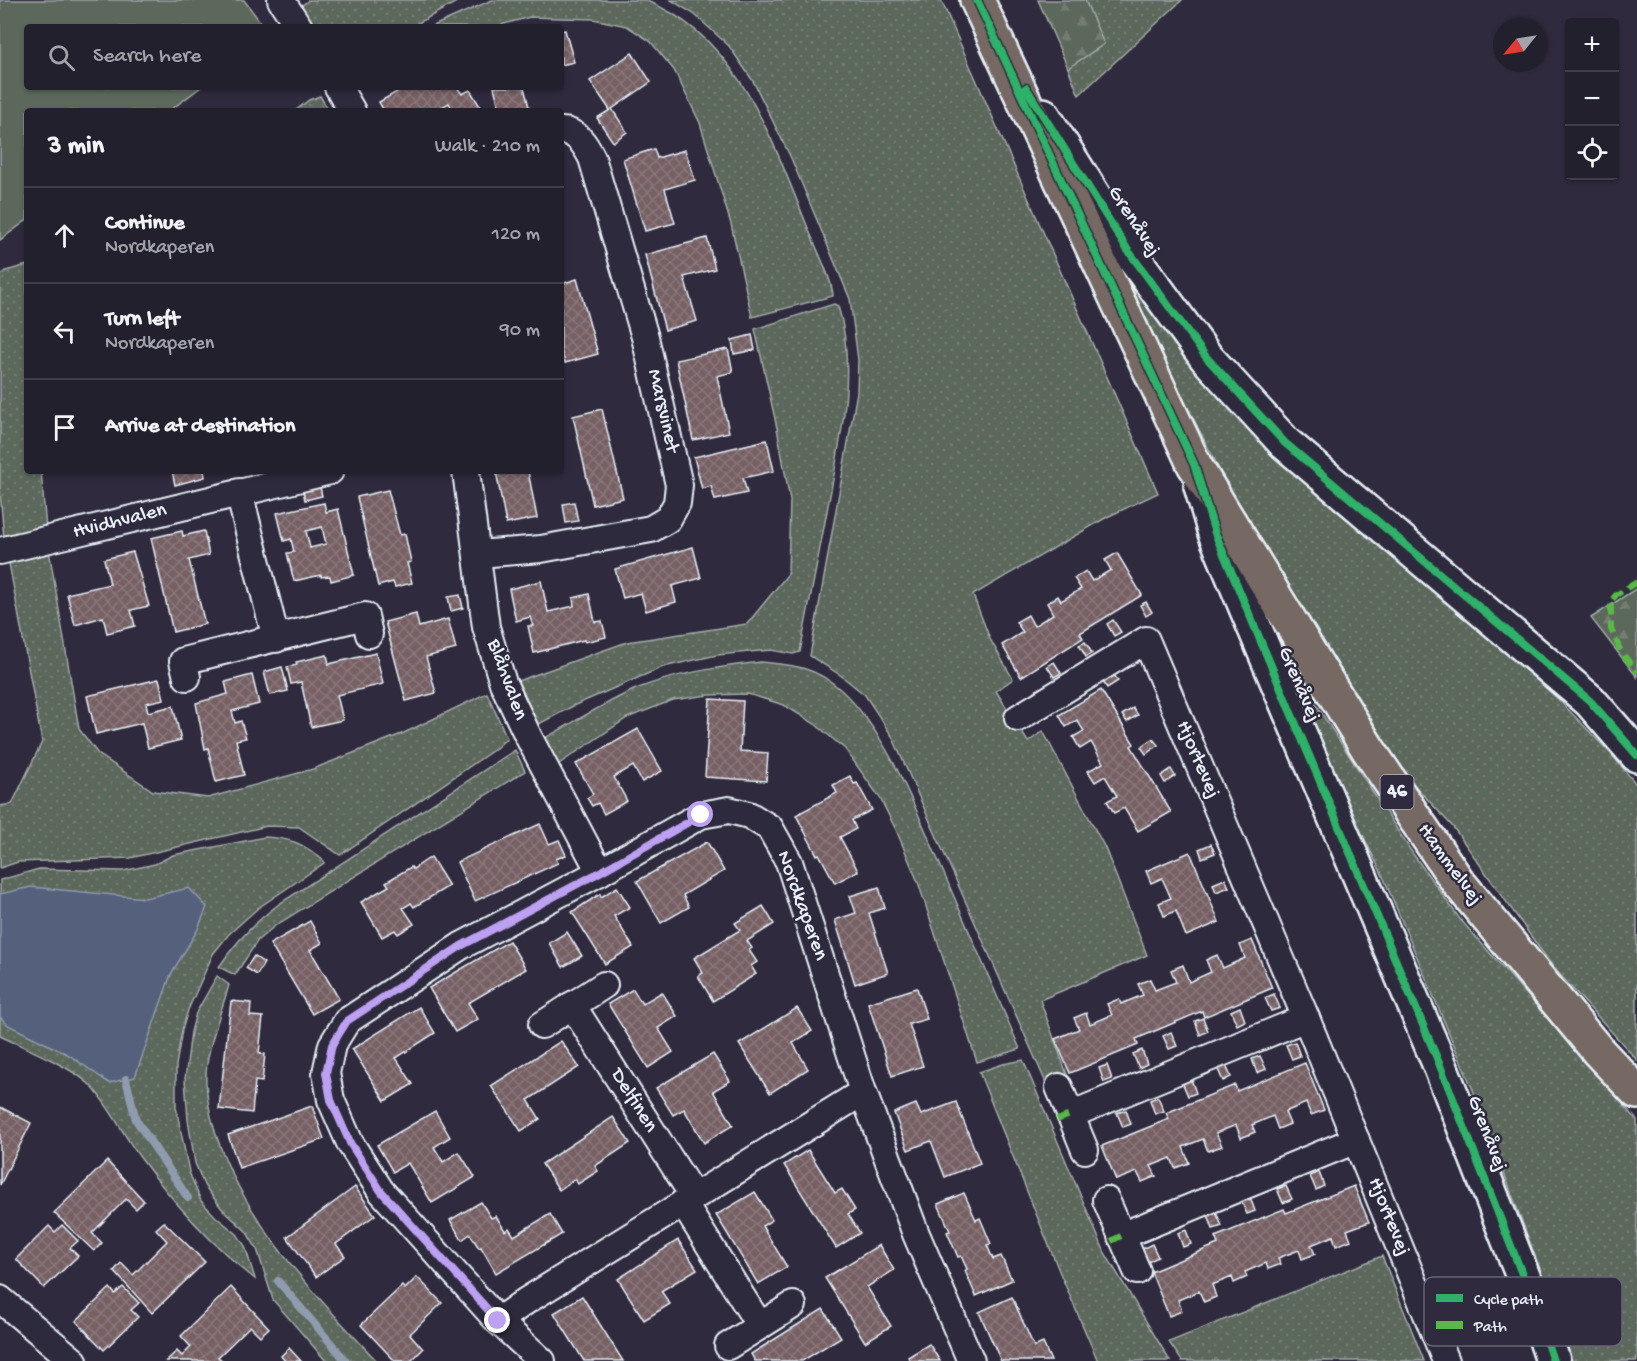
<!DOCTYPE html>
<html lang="en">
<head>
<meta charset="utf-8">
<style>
	:root { --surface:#23202e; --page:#2b2836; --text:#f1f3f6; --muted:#a3a3aa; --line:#403e4a }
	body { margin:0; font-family:"Gochi Hand",sans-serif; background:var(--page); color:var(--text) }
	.controls { position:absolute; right:18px; top:18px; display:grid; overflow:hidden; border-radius:6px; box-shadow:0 2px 4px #0004 }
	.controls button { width:54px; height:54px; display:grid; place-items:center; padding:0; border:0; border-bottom:2px solid var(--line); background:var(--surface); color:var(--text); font:30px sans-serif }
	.compass { position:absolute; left:1493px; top:18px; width:54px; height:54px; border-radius:50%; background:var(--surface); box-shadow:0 2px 4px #0004; rotate:240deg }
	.stop { position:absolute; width:18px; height:18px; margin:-14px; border:4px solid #bca0f2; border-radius:50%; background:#fff }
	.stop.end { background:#bca0f2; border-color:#fff; box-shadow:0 2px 6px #0008 }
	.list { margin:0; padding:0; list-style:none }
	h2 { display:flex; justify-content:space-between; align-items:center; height:78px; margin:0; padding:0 24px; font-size:26px }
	h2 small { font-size:20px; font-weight:400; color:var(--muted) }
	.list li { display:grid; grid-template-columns:39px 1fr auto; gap:18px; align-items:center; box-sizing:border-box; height:96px; padding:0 24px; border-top:2px solid var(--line) }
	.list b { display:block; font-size:22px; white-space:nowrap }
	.list p { margin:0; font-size:20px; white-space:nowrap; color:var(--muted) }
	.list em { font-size:20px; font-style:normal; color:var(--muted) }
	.icon { flex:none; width:33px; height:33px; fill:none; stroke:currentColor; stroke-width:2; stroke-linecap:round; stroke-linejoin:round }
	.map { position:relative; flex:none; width:1637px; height:1361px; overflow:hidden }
	.search { position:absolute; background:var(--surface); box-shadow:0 2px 4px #0004; left:24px; top:24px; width:540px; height:66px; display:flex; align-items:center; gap:15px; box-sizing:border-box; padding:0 21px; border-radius:6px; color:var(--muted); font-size:22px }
	.panel { position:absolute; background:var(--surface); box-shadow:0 2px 4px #0004; left:24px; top:108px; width:540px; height:366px; border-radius:6px }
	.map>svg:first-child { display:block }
</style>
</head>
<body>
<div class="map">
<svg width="1637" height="1361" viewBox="0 0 1637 1361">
	<defs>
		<pattern id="grass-dots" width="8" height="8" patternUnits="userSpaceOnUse" patternTransform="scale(1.5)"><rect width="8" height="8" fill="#5d675b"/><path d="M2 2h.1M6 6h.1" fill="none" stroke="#747d73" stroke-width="1.8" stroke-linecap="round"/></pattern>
		<pattern id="forest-firs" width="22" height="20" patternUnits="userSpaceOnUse" patternTransform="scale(1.5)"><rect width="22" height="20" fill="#5d675b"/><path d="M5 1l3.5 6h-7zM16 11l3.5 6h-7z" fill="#747d73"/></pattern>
		<pattern id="building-cross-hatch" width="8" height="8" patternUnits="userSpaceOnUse" patternTransform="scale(1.5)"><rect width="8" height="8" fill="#766064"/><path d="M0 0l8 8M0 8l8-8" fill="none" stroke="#8a777b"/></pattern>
	</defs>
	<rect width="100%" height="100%" fill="#2f2a3d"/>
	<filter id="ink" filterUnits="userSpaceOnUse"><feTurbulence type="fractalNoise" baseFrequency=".0167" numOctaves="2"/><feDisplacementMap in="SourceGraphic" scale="12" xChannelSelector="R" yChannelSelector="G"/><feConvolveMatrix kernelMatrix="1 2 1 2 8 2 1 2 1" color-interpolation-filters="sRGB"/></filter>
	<g filter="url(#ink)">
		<g fill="url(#grass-dots)" stroke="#a2acaa" stroke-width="1.5">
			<path d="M309 0H460L411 27H315L301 6Z"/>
			<path d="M492 0H645C739 37 771 138 806 223 812 240 833 280 833 296L752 317 731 224 700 123 674 70 650 41 627 26 593 19 530 17 493 27H431Z"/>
			<path d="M671 0H941L1158 493 1107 517 973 595 990 639 1013 679 996 691 1028 742 1043 731 1105 848 1147 955 1040 1000 1068 1077 1047 1085 892 736 865 695 839 674 810 656 857 392 858 360 850 299 791 158 753 81 729 46 694 14Z"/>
			<path d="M1084 0H1182L1079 95 1068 68 1104 44Z"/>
			<path d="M320 96 329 111H295L309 100Z"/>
			<path d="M1109 253 1258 436 1337 511 1437 590 1560 701 1611 754 1637 785V1060L1553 967 1453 827 1407 777 1312 629 1243 516Z"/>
			<path d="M27 265V471H41L46 529 4 539 0 492V276L6 271Z"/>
			<path d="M834 304 838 306C858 370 839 447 827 511 818 558 809 605 800 652L793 654 771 650 717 655 663 667 575 705 535 726 515 682 627 642 747 624 788 574 790 500 777 428 755 329Z"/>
			<path d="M49 550 79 729 98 754 153 791 208 798 313 769 404 733 487 693 507 738 495 749 340 855 299 827 267 826 130 858 18 862 0 868V806L12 804 42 742 9 563Z"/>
			<path d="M761 662C794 665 816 667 841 690 887 732 917 812 942 869 968 929 994 989 1020 1049L977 1062 918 882 897 832 880 798 845 749 815 724 784 705 748 694 708 695 673 700 627 718 556 766 543 739C573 723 604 703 636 689 676 673 719 667 761 662Z"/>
			<path d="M1313 700 1413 854 1460 919 1637 1120V1361H1572L1554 1307 1473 1090 1382 874 1316 740 1302 701Z"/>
			<path d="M515 750 525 771 276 925 258 940 235 975 219 967C235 942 255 922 279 904Z"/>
			<path d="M265 837C291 838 304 844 324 861V863L258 908 229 934 213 954 188 1010 182 1030 176 1065V1107L189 1172 201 1201 216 1217 237 1234 245 1246 255 1279C211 1244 172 1201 139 1156 124 1136 106 1100 89 1084 70 1066 25 1048 0 1036V880L39 869 123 871 155 864 173 855Z"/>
			<path d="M217 976 229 985C221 1013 204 1055 206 1083 212 1187 308 1288 377 1361H326L273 1300 257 1249 246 1231 223 1210 204 1185 195 1163 188 1120 185 1079 191 1032 196 1013Z"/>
			<path d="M1023 1060 1105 1253 1170 1361H1098L1060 1273 979 1072 1003 1064Z"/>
			<path d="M1382 1256 1424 1361H1182L1169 1342Z"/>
		</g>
		<g fill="url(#forest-firs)" stroke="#a2acaa" stroke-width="1.5">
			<path d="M1038 0H1085L1104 44 1068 68Z"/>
			<path d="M1637 588V677L1591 618Z"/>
		</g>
		<path fill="#5d675b" stroke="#a2acaa" stroke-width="1.5" d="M0 0H244L264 27H27V87H201L169 111H27V220L0 240Z"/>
		<path fill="#54617d" stroke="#8f9bae" stroke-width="1.5" d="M31 887 145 898 189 888 207 907 197 931 171 974 135 1077 109 1083 69 1055 8 1025 0 1017V894Z"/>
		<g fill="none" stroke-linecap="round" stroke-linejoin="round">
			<g stroke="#8f9bae" stroke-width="8">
				<path d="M126 1079 136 1120 188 1198"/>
				<path d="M278 1281 346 1361"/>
			</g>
		</g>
		<g fill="url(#building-cross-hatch)" stroke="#e8f1f8" stroke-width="1.5" fill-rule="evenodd">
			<path d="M565 30 574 62 561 65V31Z"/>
			<path d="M632 53 651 82 612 109 627 132 613 142 597 118 610 110 590 81Z"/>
			<path d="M400 87H457L462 94 470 90 483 111H453L449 103 435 111H384L379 102 397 92 396 89Z"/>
			<path d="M494 87H524L529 107 511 111H500Z"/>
			<path d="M654 149 657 158 685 150 695 180 665 189 675 223 645 231 623 159Z"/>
			<path d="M707 238 715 269 684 277 697 321 665 330 645 255Z"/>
			<path d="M577 279 598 354 565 363 561 349V284Z"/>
			<path d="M752 335 755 350 734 354 732 340Z"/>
			<path d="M728 349 733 372 717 376 729 432 693 440 676 360Z"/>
			<path d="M602 409 623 498 593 505 573 416Z"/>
			<path d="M767 440 774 471 743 478 747 493 715 500 711 486 702 489 694 457Z"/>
			<path d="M172 471H204L205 477 175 485Z"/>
			<path d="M496 471H528L537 518 506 524Z"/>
			<path d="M320 487 322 496 305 500 303 491Z"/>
			<path d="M388 490 400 535 405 534 411 562 407 563 412 583 395 587 393 582 378 586 357 497Z"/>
			<path d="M574 502 578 521 566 523 563 504Z"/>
			<path d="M324 503 326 512 338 509 354 575 331 581 330 576 321 577V575L294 581 287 553 294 552 291 539 284 541 277 513ZM322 527 326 544 310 548 306 531Z"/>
			<path d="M182 531 183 536 204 531 209 555 189 560 205 624 173 632 151 538Z"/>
			<path d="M693 547 701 578 672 586 676 602 646 611 641 593 623 598 615 569Z"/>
			<path d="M133 552 149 606 131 610 135 626 107 633 103 617 75 625 67 594 110 584 104 559Z"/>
			<path d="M1117 553 1142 595 1080 633 1083 638 1021 677 1002 645 1023 632 1016 622 1028 615 1034 626 1053 614 1047 603 1058 596 1061 601 1081 589 1074 578 1086 571 1092 581 1111 570 1105 560Z"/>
			<path d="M541 581 548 612 574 606 573 598 589 594 595 622 602 621 606 637 585 642 584 640 534 653 528 626H533L530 617 516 621 509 589Z"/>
			<path d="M460 595 463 608 451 611 448 597Z"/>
			<path d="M1146 602 1152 612 1146 616 1140 605Z"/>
			<path d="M416 614 419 627 448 619 456 649 426 657 436 693 406 701 385 622Z"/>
			<path d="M1113 620 1121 632 1114 636 1107 624Z"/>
			<path d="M1085 642 1092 653 1086 657 1079 645Z"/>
			<path d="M376 653 383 684 337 695 343 720 311 727 301 682 291 684 287 667 297 665 296 662 327 655 329 664Z"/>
			<path d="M1054 662 1061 673 1054 677 1047 666Z"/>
			<path d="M282 667 288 691 270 695 264 672Z"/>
			<path d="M252 675 259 704 232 711 235 723 241 721 246 738 236 740 244 775 216 782 208 748 205 749 196 703 228 694 225 682Z"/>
			<path d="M1114 675 1118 681 1107 688 1103 682Z"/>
			<path d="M159 679 164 699 146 703 148 712 173 706 181 740 148 748 142 723 96 734 87 696Z"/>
			<path d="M1101 690 1134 744 1131 746 1171 812 1138 831 1124 808 1114 813 1107 801 1117 796 1105 776 1095 782 1088 771 1103 763 1091 742 1080 749 1073 737 1084 731 1077 720 1066 727 1059 715Z"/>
			<path d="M710 699 743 701 740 751 768 753 766 781 705 777Z"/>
			<path d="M1133 708 1138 715 1127 722 1122 715Z"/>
			<path d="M638 729 662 771 642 782 633 766 614 777 627 801 604 814 598 803 592 806 587 798 593 794 576 764Z"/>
			<path d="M1153 739 1158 745 1146 754 1141 747Z"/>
			<path d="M1171 769 1175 776 1165 783 1161 776Z"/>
			<path d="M850 776 854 784 857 783 872 810 852 820 856 829 840 837 858 871 835 883 819 854 817 855 796 815 837 793 833 785Z"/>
			<path d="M540 824 549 844 559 840 566 855 556 859 558 863 475 901 457 862Z"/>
			<path d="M707 842 724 871 683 895 689 907 661 923 637 881Z"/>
			<path d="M1211 844 1215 853 1202 858 1199 849Z"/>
			<path d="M1190 852 1219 922 1186 936 1176 911 1164 916 1159 903 1171 898 1162 878 1151 883 1146 871Z"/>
			<path d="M431 857 449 886 414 907 411 903 403 908 414 924 398 934 395 930 382 937 361 902 389 886 386 882 411 867 413 869Z"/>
			<path d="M1225 879 1229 887 1216 892 1213 884Z"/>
			<path d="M617 887 630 907 614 916 633 947 605 964 572 912 600 894 601 897Z"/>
			<path d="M879 887 885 908 869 913 888 973 855 984 835 920 856 913 850 896Z"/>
			<path d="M763 906 774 924 747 941 752 948 749 950 757 962 751 966 756 974 713 1001 698 976 703 973 694 958 740 930 735 923Z"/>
			<path d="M310 921 322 943 310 950 339 999 312 1014 270 944Z"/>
			<path d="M567 932 582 956 563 967 549 943Z"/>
			<path d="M1252 940 1272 988 1204 1017 1202 1011 1136 1039 1138 1045 1070 1073 1055 1039 1079 1029 1074 1018 1086 1013 1090 1024 1112 1015 1107 1004 1119 999 1121 1004 1143 995 1138 984 1150 979 1155 990 1176 982 1171 970 1183 965 1189 982 1211 972 1206 960 1217 955 1223 968 1245 958 1240 945Z"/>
			<path d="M509 941 526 969 468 1003 478 1019 455 1032 429 988Z"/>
			<path d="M254 956 264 963 257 975 246 968Z"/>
			<path d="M917 988 927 1019 909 1024 923 1066 892 1076 868 1003Z"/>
			<path d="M633 989 642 1004 662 992 677 1016 658 1028 673 1052 648 1068 608 1004Z"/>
			<path d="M1274 994 1280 1008 1271 1011 1265 998Z"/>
			<path d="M231 1001 251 1003 250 1016 263 1017 259 1053 265 1054 262 1082 255 1081 252 1113 219 1109Z"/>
			<path d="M419 1007 435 1033 396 1058 413 1084 385 1101 352 1049Z"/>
			<path d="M1240 1007 1245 1021 1237 1025 1231 1011Z"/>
			<path d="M797 1008 812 1031 793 1043 808 1069 770 1093 739 1044Z"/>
			<path d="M1203 1018 1208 1031 1200 1035 1195 1021Z"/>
			<path d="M1171 1032 1177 1046 1169 1049 1163 1036Z"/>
			<path d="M561 1041 579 1067 528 1100 540 1119 521 1131 491 1086Z"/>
			<path d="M1295 1042 1300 1056 1292 1059 1286 1045Z"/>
			<path d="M1142 1050 1147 1064 1139 1068 1133 1054Z"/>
			<path d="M713 1054 730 1081 713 1091 733 1125 704 1143 684 1109 673 1115 656 1088Z"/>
			<path d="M1260 1056 1266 1069 1257 1073 1252 1059Z"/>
			<path d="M1225 1063 1231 1077 1223 1081 1217 1067Z"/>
			<path d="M1305 1063 1324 1110 1311 1115 1306 1103 1285 1112 1290 1124 1278 1129 1273 1116 1252 1125 1255 1132 1241 1138 1236 1125 1216 1133 1222 1146 1208 1151 1203 1139 1183 1147 1189 1163 1175 1168 1171 1158 1151 1166 1156 1176 1142 1182 1137 1172 1116 1180 1102 1146 1169 1119 1166 1113 1235 1085 1237 1091Z"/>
			<path d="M1107 1065 1112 1079 1104 1082 1099 1068Z"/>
			<path d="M1191 1079 1196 1093 1188 1096 1182 1082Z"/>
			<path d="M1158 1097 1164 1111 1155 1114 1150 1100Z"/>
			<path d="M956 1102 980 1163 945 1177 931 1141 908 1150 894 1113 916 1104 921 1115Z"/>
			<path d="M312 1106 324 1139 239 1168 228 1135Z"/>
			<path d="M0 1107 31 1123 0 1185Z"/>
			<path d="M1126 1110 1131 1124 1123 1127 1117 1113Z"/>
			<path d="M435 1111 450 1137 434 1147 443 1162 459 1152 475 1177 432 1203 408 1163 393 1172 377 1145Z"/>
			<path d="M613 1117 630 1143 595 1166 598 1171 578 1184 575 1179 559 1190 542 1164Z"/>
			<path d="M808 1150 835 1193 842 1189 855 1210 848 1214 860 1233 836 1248 784 1165Z"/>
			<path d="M107 1161 144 1201 136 1209 126 1199 92 1233 102 1243 94 1251 54 1213Z"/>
			<path d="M1319 1172 1324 1186 1316 1190 1310 1176Z"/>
			<path d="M1286 1186 1292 1199 1283 1203 1277 1189Z"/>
			<path d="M1354 1186 1369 1222 1347 1230 1351 1240 1336 1246 1333 1236 1311 1245 1315 1254 1302 1259 1299 1250 1278 1258 1281 1264 1268 1269 1266 1263 1245 1272 1247 1277 1234 1283 1232 1277 1212 1285 1216 1297 1204 1302 1199 1291 1178 1300 1182 1311 1169 1316 1151 1272 1218 1244 1215 1237 1284 1209 1286 1213Z"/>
			<path d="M355 1187 375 1215 336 1244 345 1256 316 1277 287 1237Z"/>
			<path d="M755 1192 772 1220 762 1226 787 1267 758 1284 716 1215Z"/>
			<path d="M964 1193 976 1220 980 1218 991 1244 987 1245 993 1259 1001 1256 1012 1280 976 1296 965 1271 967 1269 961 1256 958 1257 947 1232 950 1231 938 1204Z"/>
			<path d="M1250 1197 1255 1211 1247 1214 1241 1201Z"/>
			<path d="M481 1202 491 1218 496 1216 505 1231 509 1228 514 1236 550 1214 562 1234 496 1273 481 1247 479 1248 470 1234 462 1240 450 1220Z"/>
			<path d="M1216 1212 1222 1226 1213 1229 1208 1215Z"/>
			<path d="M164 1222 205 1262 152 1313 114 1271 121 1263 133 1275 167 1241 156 1229Z"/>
			<path d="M62 1225 78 1241 70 1248 78 1256 44 1288 16 1259 49 1226 55 1232Z"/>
			<path d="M1186 1230 1191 1244 1183 1247 1178 1233Z"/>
			<path d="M678 1240 697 1269 661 1291 670 1304 644 1320 618 1279Z"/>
			<path d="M1152 1244 1158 1257 1148 1262 1142 1249Z"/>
			<path d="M879 1245 894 1270 867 1287 891 1326 865 1342 825 1278Z"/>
			<path d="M417 1277 442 1303 410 1334 423 1349 411 1361H395L361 1325 402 1286 405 1289Z"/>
			<path d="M123 1287 139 1303 131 1310 138 1317 104 1350 76 1321 110 1288 115 1294Z"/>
			<path d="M231 1287 269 1328 260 1336 250 1326 218 1357 223 1361H166L177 1351 182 1356 191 1347 181 1336Z"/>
			<path d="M582 1296 623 1361H584L554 1313Z"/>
			<path d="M1012 1297 1034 1347 1043 1343 1051 1361H1001L979 1312Z"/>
			<path d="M823 1309 841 1337 802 1361H755L751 1354Z"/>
			<path d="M929 1344 940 1361H911L908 1357Z"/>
			<path d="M289 1348 301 1361H285L281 1356Z"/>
		</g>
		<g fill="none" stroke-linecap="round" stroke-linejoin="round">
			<defs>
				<g id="street">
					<path d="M281 0 299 27"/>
					<path d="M338 87 352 111"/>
					<path d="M466 471 486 627 503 683 528 736 600 872"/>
					<path d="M239 492 276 639"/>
					<path d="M0 551 330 471"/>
					<path d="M478 554 541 549 651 529 668 519 677 503 679 485 645 337 592 158C586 146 577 130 561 131"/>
					<path d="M187 677 183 661 365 616 369 634"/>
					<path d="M1018 718 1146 640 1306 1018 1446 1361"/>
					<path d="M572 1005 694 1197"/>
					<path d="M542 1025 604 985"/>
					<path d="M1059 1087 1085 1150"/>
					<path d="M1070 1115 1306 1018"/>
					<path d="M1106 1200 1137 1271"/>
					<path d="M683 1203 760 1326"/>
					<path d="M1121 1236 1356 1140"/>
					<path d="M0 1299 74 1361"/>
					<path d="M498 1321 526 1301 863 1092"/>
					<path d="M728 1346 793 1305"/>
					<path d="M542 1361 498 1321 381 1191 350 1143 331 1100 326 1073 332 1045 347 1021 461 946 600 872 701 815 729 810 749 815 770 828 789 862 863 1092 916 1234 971 1361"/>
				</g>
				<g id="secondary">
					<path d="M1043 115 1127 249 1206 357 1285 443 1590 701 1637 755"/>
					<path d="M1201 486 1215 533 1247 610 1439 1063 1535 1307 1553 1361"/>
				</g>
				<path id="primary" d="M977 0 1194 464"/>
				<path id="highway" d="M1194 464 1368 749 1458 882 1599 1052 1637 1092"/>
			</defs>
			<use href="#street" stroke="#e8f1f8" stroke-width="30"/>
			<use href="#secondary" stroke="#e8f1f8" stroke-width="38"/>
			<use href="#primary" stroke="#e8f1f8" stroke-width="38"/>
			<use href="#highway" stroke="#e8f1f8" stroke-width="38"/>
			<use href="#street" stroke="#2f2a3d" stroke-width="26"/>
			<use href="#secondary" stroke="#2f2a3d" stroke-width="33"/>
			<use href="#primary" stroke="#766964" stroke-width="33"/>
			<use href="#highway" stroke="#766964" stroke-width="33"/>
			<g stroke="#58b947" stroke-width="6" stroke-dasharray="12 6" stroke-linecap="butt">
				<path d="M1637 582 1616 595 1611 601V629L1621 652 1637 672"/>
				<path d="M1057 1120 1070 1115"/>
				<path d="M1111 1241 1121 1236"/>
			</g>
			<defs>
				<g id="cycleway">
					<path d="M977 0 1194 464 1215 533 1439 1063 1535 1307 1553 1361"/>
					<path d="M1026 88 1127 249 1206 357 1285 443 1590 701 1637 755"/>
				</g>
			</defs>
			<use href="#cycleway" stroke="#2f2a3d" stroke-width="11"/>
			<use href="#cycleway" stroke="#2db169" stroke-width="8"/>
		</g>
	</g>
	<g fill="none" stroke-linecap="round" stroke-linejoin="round" filter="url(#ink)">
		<path stroke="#bca0f2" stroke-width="8" d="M498 1321 381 1191 350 1143 331 1100 326 1073 332 1045 347 1021 461 946 600 872 701 815"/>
	</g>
	<g text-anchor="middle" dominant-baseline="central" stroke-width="5" stroke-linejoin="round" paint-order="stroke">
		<rect fill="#2f2a3d" stroke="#b0b5c0" stroke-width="1.5" x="1380.5" y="775" width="33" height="34" rx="4.5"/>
		<g font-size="20" font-weight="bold" fill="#e8f1f8">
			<text x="1397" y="792">46</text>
		</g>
		<g font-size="21" fill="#e8f1f8" stroke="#2f2a3d">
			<text transform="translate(1133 222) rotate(57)">Grenåvej</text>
			<text transform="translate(662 411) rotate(77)">Marsvinet</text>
			<text transform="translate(120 522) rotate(-14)">Hvidhvalen</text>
			<text transform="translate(506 680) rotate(70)">Blåhvalen</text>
			<text transform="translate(1298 685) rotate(67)">Grenåvej</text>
			<text transform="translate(1197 760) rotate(67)">Hjortevej</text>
			<text transform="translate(1449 865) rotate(54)">Hammelvej</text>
			<text transform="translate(801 906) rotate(70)">Nordkaperen</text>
			<text transform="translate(633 1101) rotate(58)">Delfinen</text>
			<text transform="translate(1486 1134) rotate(69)">Grenåvej</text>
			<text transform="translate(1388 1217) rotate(68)">Hjortevej</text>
		</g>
	</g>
	<rect x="1424" y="1277" width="198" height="69" rx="9" fill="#2f2a3d" stroke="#666675" stroke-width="1.5"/>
	<rect x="1436" y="1294" width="27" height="8" fill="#2db169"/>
	<rect x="1436" y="1321" width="27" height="8" fill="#58b947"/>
	<g font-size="16" fill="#e8f1f8">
		<text x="1474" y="1304">Cycle path</text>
		<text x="1474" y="1331">Path</text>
	</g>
</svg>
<div class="controls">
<button>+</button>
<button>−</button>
<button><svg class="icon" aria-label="locate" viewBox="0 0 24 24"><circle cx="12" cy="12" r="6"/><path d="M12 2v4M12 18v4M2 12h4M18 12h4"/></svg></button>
</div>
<svg class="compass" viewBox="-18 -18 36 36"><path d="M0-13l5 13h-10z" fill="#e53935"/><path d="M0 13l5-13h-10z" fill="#a3a3aa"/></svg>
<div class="stop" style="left:701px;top:815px"></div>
<div class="stop end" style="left:498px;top:1321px"></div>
<div class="search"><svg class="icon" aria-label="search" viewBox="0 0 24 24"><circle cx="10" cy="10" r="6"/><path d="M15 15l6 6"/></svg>Search here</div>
<section class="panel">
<h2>3 min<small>Walk · 210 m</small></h2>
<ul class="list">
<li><svg class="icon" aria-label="ahead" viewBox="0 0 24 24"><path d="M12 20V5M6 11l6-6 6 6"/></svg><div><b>Continue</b><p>Nordkaperen</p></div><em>120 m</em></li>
<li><svg class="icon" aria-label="left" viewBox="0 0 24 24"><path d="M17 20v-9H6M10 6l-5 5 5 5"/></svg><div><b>Turn left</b><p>Nordkaperen</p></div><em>90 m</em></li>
<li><svg class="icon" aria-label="arrive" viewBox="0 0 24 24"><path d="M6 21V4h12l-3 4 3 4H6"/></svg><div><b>Arrive at destination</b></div></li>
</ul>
</section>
</div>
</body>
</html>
